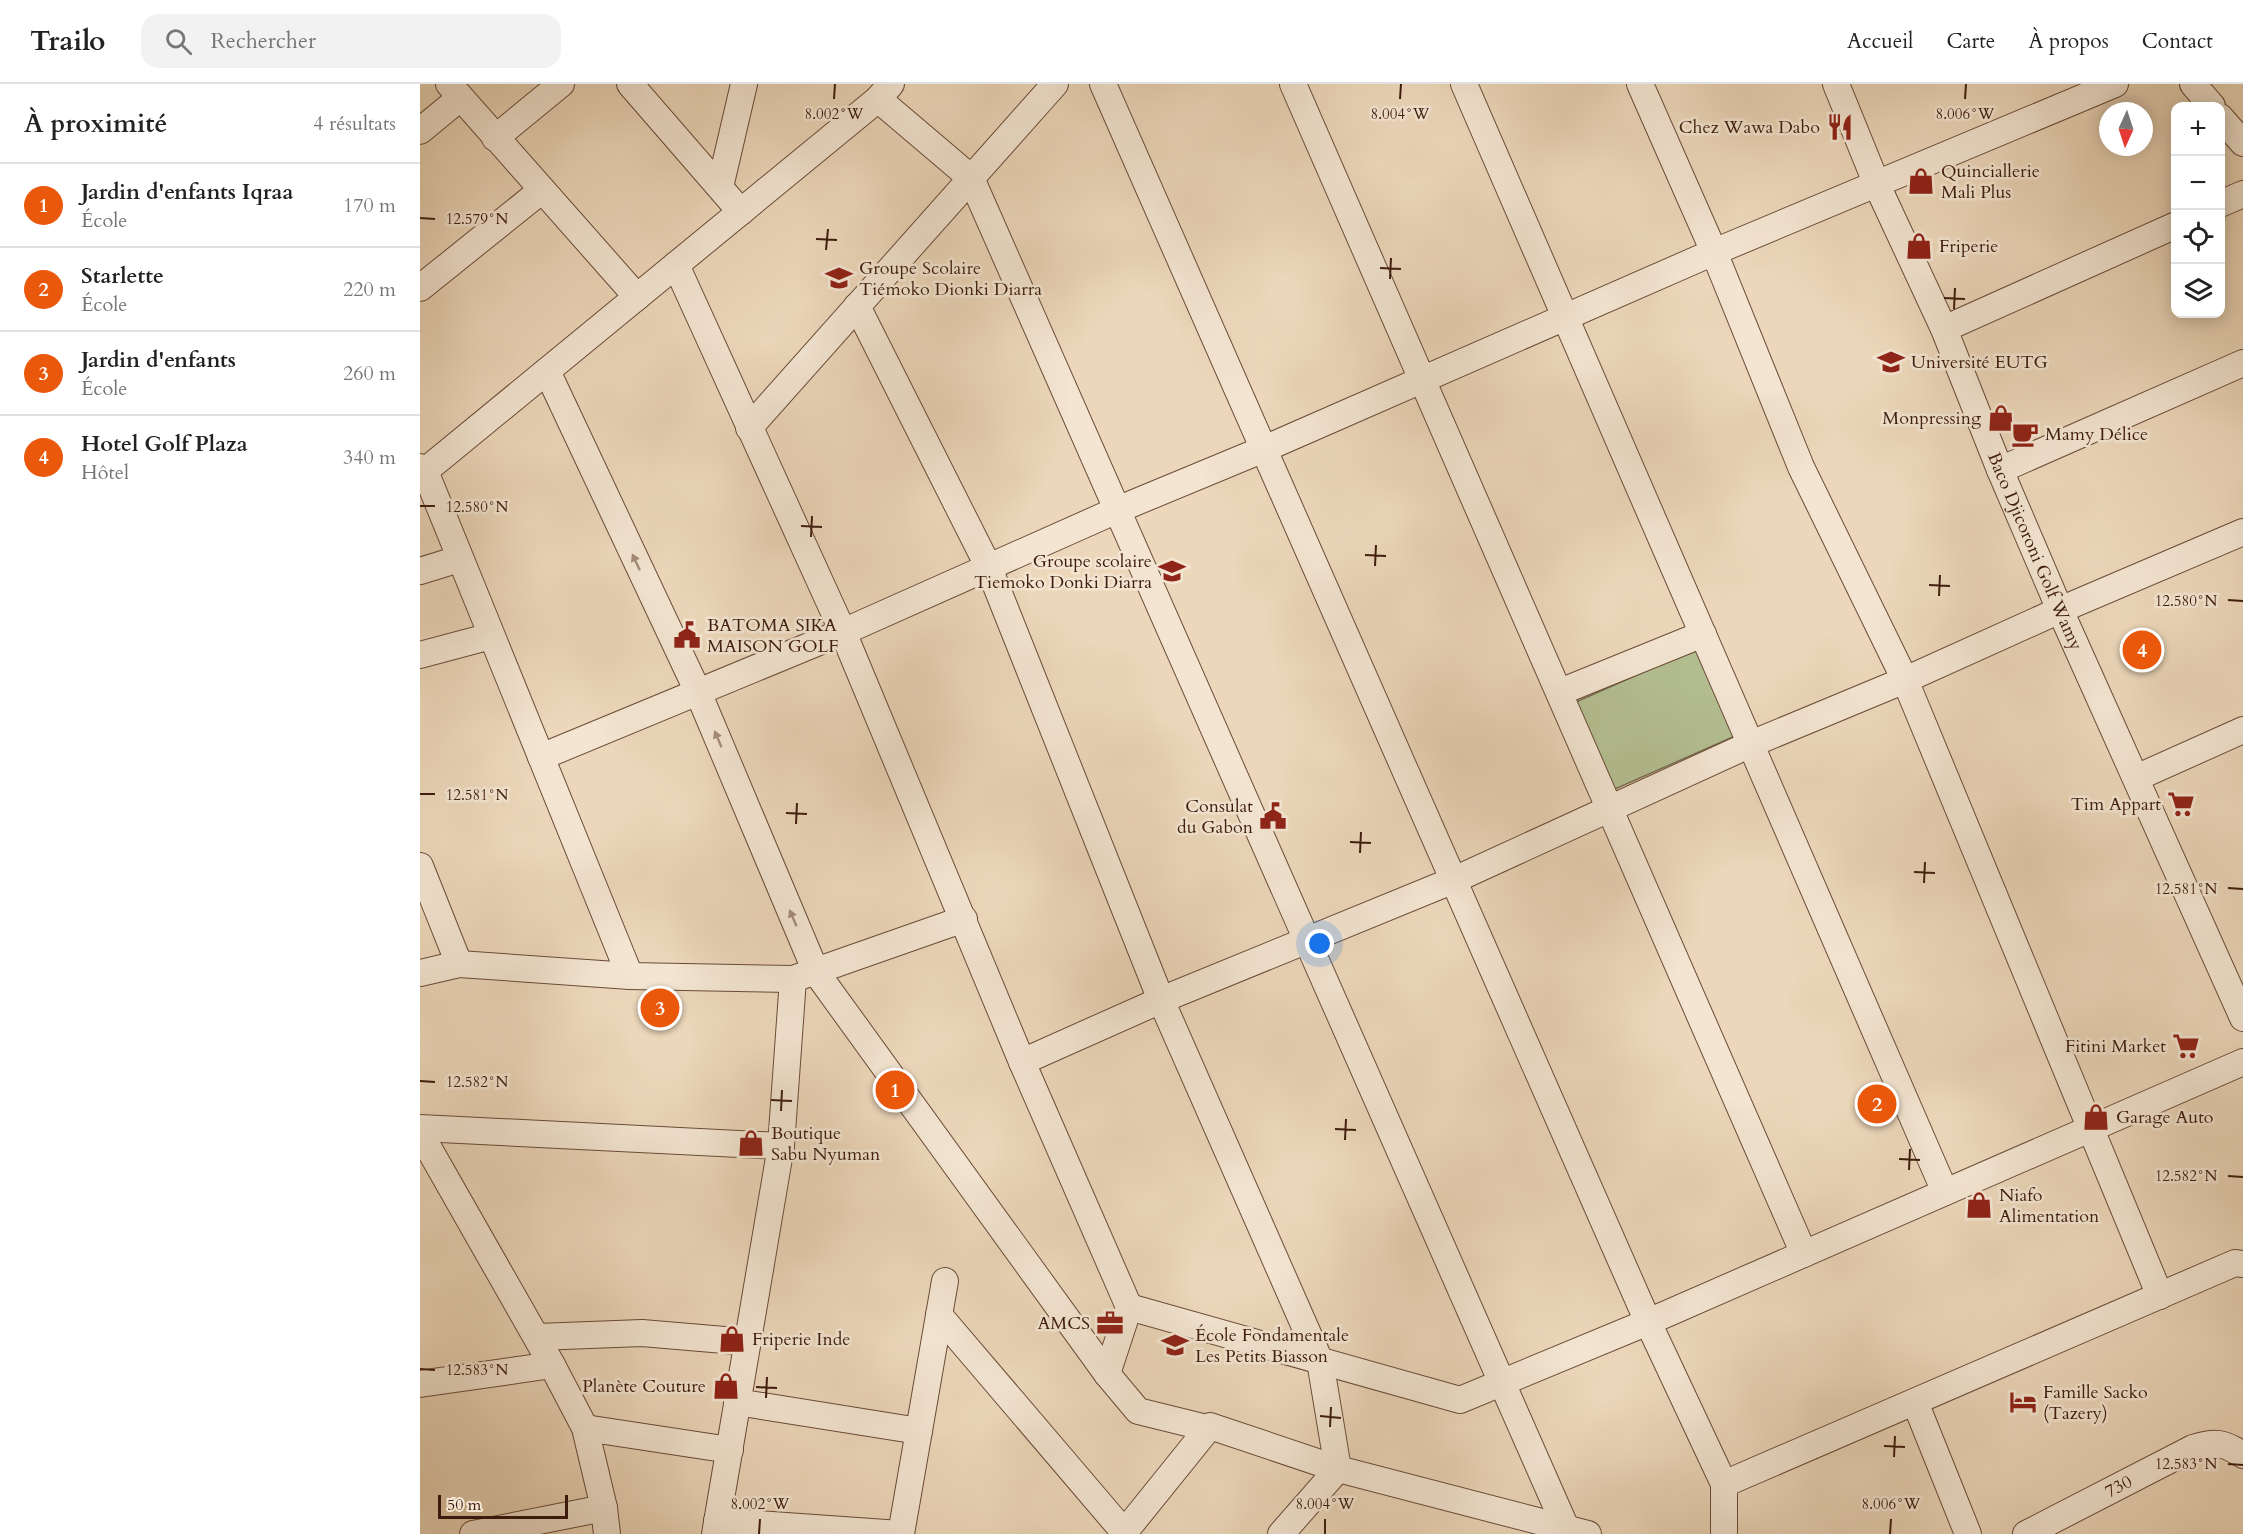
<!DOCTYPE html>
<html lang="fr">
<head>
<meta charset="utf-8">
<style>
  :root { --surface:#fff; --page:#f2f2f2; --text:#222; --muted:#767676; --line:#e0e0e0; --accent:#ea580c }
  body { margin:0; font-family:Cardo,serif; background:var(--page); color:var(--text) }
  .controls { position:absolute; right:18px; top:18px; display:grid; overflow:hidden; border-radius:12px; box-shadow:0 3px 15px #0003 }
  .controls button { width:54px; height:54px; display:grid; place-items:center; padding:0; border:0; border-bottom:2px solid var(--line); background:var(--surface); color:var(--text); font:30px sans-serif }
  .compass { position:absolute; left:1679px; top:18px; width:54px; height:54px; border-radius:50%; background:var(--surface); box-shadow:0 3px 15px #0003; rotate:183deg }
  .scale { position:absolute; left:18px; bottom:15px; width:130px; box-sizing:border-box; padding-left:6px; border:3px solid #3e1c0d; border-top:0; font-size:16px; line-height:21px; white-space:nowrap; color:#3e1c0d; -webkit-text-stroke:4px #f3e5d2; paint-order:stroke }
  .you { position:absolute; left:900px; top:860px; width:21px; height:21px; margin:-15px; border:4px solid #fff; border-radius:50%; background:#1a73e8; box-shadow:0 0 0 9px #1a73e833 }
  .badge { display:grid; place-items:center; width:39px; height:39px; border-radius:50%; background:var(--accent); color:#fff; font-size:20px; font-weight:700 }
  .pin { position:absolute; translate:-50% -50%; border:3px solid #fff; box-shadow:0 2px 6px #0006 }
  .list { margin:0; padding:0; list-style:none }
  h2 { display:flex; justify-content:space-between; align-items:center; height:78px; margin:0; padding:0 24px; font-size:26px }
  h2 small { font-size:20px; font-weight:400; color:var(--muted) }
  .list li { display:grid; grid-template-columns:39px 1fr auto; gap:18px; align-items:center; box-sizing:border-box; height:84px; padding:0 24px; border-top:2px solid var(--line) }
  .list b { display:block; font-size:22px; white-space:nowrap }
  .list p { margin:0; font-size:20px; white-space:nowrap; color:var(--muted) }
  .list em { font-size:20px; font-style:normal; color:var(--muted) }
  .icon { flex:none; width:33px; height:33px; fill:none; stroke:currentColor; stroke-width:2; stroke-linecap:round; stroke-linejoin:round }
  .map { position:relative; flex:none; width:1823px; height:1450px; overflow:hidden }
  header { display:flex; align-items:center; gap:36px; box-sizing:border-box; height:84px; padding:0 30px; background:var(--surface); border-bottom:2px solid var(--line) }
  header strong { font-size:28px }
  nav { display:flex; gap:33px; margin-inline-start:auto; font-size:21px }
  .search { width:420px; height:54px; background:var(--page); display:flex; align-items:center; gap:15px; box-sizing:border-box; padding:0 21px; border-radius:18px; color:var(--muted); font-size:22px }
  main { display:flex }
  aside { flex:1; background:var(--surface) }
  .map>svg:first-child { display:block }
</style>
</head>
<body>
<header>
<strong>Trailo</strong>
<div class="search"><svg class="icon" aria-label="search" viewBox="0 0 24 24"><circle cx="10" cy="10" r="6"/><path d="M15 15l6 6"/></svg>Rechercher</div>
<nav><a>Accueil</a><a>Carte</a><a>À propos</a><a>Contact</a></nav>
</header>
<main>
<aside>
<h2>À proximité<small>4 résultats</small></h2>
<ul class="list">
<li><span class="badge">1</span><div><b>Jardin d'enfants Iqraa</b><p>École</p></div><em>170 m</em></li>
<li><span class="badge">2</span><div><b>Starlette</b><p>École</p></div><em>220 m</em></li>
<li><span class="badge">3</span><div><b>Jardin d'enfants</b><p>École</p></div><em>260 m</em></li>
<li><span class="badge">4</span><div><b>Hotel Golf Plaza</b><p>Hôtel</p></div><em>340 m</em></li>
</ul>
</aside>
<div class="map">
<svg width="1823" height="1450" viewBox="0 0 1823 1450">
  <rect width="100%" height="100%" fill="#ecd7ba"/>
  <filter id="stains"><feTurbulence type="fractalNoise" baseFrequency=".00333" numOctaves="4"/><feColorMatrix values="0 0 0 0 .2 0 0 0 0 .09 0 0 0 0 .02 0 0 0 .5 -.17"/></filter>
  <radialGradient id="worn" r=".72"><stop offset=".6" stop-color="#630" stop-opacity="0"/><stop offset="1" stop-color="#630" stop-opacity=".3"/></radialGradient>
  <path fill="#b4bf92" stroke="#796e50" stroke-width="1.5" d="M1275 565 1315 652 1195 705 1156 618Z"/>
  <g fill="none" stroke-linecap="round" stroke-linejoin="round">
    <defs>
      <g id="minor">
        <path d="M29 0 217 213"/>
        <path d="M210 0 321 128"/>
        <path d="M683 0 1228 1238 1304 1400V1450"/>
        <path d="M873 0 1384 1170"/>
        <path d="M1044 0 1525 1108"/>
        <path d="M1220 0 1294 168 1381 383 1485 596 1740 1212"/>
        <path id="s1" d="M1416 0 1457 101 1524 245 1580 386 1640 526 1823 934"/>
        <path d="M1773 0 1792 22"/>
        <path d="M458 15 551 94 1146 1444"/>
        <path d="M1800 33 1823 59"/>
        <path d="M0 47 40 14"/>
        <path d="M75 54 141 0"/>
        <path d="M300 103 324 0"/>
        <path d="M1800 120 1823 110"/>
        <path d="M256 181 423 548 602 978 709 1223 687 1290"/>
        <path d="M0 204 122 106"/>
        <path d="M437 222 569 484 741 916 900 1277 918 1385"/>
        <path d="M1524 245 1756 141"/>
        <path d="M127 287 278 608 396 888 687 1290 718 1327 787 1344"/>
        <path d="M329 344 635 0"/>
        <path d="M0 383 5 387 210 892"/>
        <path d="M1580 386 1823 279"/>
        <path d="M5 387 458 15 471 0"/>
        <path d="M0 487 39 475"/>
        <path d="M0 571 71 552"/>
        <path d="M1140 608 1283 550"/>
        <path d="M121 673 423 548 697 426 844 365 1294 168 1695 0"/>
        <path d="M1716 694 1823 646"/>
        <path d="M0 782 39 880"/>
        <path d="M0 889 39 880 210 892 373 895 544 835"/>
        <path d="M602 978 741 916 1034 796 1331 660 1485 596 1640 526 1823 448"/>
        <path d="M0 1044 361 1062"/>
        <path d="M0 1049 132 1281 165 1344 184 1424 187 1450"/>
        <path d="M709 1223 1040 1316 1228 1238 1823 978"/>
        <path d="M519 1231 704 1448"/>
        <path d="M117 1253 222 1249 328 1258"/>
        <path d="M0 1300 132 1281"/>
        <path d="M317 1318 499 1347"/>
        <path d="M1495 1318 1548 1450"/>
        <path d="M165 1344 310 1366"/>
        <path d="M1304 1400 1815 1179 1823 1180"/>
        <path d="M297 1437 480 1450"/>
        <path d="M53 1450 184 1424"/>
        <path d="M295 1450 361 1062 373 895"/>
        <path d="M481 1450 525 1197"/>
        <path d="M703 1450 790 1342 918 1385 1168 1450"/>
        <path d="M861 1450 918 1385"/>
        <path id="s2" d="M1606 1450 1773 1364C1795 1357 1803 1358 1823 1371"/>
      </g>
    </defs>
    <use href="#minor" stroke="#6a4b38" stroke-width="28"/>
    <use href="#minor" stroke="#f3e5d2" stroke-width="26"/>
  </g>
  <defs><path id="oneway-solid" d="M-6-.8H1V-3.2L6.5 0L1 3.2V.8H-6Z" transform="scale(1.5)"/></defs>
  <g fill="#a28b79">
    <use href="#oneway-solid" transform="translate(216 478) rotate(-115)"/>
    <use href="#oneway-solid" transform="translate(298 655) rotate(-113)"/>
    <use href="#oneway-solid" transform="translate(373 834) rotate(-113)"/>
  </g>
  <path fill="none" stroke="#3e1c0d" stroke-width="2" d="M414 15 415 0M980 15 981 0M1545 15 1546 0M0 134 15 135M396 155 417 156M406 166 408 145M960 184 981 185M970 195 971 174M1524 214 1545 215M1534 225 1535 204M0 422H15M381 442 402 443M391 453 392 432M945 471 966 472M955 482 956 461M1509 501 1530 502M1519 512 1520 491M1808 516 1823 517M0 710H15M366 729 387 730M376 740 377 719M930 758 951 759M940 769 941 748M1494 788 1515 789M1504 799 1505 778M1808 804 1823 805M0 997 15 998M351 1016 372 1017M361 1027 362 1006M915 1045 936 1046M925 1056 926 1035M1479 1075 1500 1076M1489 1086 1490 1065M1808 1092 1823 1093M0 1285 15 1286M336 1303 357 1304M346 1314 347 1293M900 1332 921 1334M910 1343 911 1323M1464 1362 1485 1363M1474 1373 1475 1352M1808 1380 1823 1381M339 1450 340 1435M905 1450V1435M1470 1450 1471 1435"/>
  <defs>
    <symbol id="restaurant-bare" viewBox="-9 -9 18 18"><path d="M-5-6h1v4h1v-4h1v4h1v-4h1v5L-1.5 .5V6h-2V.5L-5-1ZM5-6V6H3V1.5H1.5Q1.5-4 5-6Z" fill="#8f2418" stroke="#f3e5d2" stroke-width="2.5" paint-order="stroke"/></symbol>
    <symbol id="shop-bare" viewBox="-9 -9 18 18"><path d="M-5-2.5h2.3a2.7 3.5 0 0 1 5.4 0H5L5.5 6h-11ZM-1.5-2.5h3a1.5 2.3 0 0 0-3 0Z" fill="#8f2418" stroke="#f3e5d2" stroke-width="2.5" paint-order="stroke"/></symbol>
    <symbol id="school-bare" viewBox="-9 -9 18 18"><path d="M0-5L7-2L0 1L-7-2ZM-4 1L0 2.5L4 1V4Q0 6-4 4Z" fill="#8f2418" stroke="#f3e5d2" stroke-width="2.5" paint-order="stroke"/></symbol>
    <symbol id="university-bare" viewBox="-9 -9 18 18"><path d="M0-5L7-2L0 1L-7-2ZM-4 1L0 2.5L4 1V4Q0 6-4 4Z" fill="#8f2418" stroke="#f3e5d2" stroke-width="2.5" paint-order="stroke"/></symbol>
    <symbol id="cafe-bare" viewBox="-9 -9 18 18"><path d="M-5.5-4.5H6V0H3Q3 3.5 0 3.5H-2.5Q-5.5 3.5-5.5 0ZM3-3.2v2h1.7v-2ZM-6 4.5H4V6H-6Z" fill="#8f2418" stroke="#f3e5d2" stroke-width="2.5" paint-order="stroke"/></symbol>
    <symbol id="civic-bare" viewBox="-9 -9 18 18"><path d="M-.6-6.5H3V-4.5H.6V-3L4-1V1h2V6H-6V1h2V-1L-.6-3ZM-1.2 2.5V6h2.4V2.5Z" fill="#8f2418" stroke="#f3e5d2" stroke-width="2.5" paint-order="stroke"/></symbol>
    <symbol id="supermarket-bare" viewBox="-9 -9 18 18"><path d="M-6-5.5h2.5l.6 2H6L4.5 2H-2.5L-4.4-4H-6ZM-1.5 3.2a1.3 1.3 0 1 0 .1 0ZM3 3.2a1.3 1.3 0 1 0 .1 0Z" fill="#8f2418" stroke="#f3e5d2" stroke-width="2.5" paint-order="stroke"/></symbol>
    <symbol id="office-bare" viewBox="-9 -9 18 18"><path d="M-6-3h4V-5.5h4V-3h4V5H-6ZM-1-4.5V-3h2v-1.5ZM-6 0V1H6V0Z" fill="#8f2418" stroke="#f3e5d2" stroke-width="2.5" paint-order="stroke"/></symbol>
    <symbol id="hotel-bare" viewBox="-9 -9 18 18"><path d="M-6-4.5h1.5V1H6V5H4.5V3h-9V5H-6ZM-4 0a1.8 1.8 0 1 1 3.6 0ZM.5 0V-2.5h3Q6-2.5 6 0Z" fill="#8f2418" stroke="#f3e5d2" stroke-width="2.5" paint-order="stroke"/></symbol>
  </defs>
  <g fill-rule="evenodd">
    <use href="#restaurant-bare" x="1401" y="24" width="38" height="38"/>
    <use href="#shop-bare" x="1482" y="78" width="38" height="38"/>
    <use href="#shop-bare" x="1480" y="143" width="38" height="38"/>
    <use href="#school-bare" x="400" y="175" width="38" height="38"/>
    <use href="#university-bare" x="1452" y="259" width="38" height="38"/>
    <use href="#shop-bare" x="1562" y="315" width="38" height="38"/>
    <use href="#cafe-bare" x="1586" y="331" width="38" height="38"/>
    <use href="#school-bare" x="733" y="468" width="38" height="38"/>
    <use href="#civic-bare" x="248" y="532" width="38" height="38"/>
    <use href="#supermarket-bare" x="1742" y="701" width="38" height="38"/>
    <use href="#civic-bare" x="834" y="713" width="38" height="38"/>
    <use href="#supermarket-bare" x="1747" y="943" width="38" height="38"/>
    <use href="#shop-bare" x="1657" y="1014" width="38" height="38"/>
    <use href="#shop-bare" x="312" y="1040" width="38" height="38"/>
    <use href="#shop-bare" x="1540" y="1102" width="38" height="38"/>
    <use href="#office-bare" x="671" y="1220" width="38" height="38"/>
    <use href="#shop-bare" x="293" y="1236" width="38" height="38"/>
    <use href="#school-bare" x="736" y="1242" width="38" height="38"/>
    <use href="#shop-bare" x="287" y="1283" width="38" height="38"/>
    <use href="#hotel-bare" x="1584" y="1299" width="38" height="38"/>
  </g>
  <g text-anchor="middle" stroke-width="5" stroke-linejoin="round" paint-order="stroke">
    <g font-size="18" fill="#3e1c0d" stroke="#f3e5d2" text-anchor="start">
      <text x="1400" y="49" text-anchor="end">Chez Wawa Dabo</text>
      <text x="1521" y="93">Quinciallerie<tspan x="1521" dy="21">Mali Plus</tspan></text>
      <text x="1519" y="168">Friperie</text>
      <text x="439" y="190">Groupe Scolaire<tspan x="439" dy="21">Tiémoko Dionki Diarra</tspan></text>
      <text x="1491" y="284">Université EUTG</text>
      <text x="1561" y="340" text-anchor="end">Monpressing</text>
      <text x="1625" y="356">Mamy Délice</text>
      <text x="732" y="483" text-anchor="end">Groupe scolaire<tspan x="732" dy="21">Tiemoko Donki Diarra</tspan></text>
      <text x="287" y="547">BATOMA SIKA<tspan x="287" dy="21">MAISON GOLF</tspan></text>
      <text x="1741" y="726" text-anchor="end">Tim Appart</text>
      <text x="833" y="728" text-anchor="end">Consulat<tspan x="833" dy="21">du Gabon</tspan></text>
      <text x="1746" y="968" text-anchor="end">Fitini Market</text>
      <text x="1696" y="1039">Garage Auto</text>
      <text x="351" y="1055">Boutique<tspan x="351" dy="21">Sabu Nyuman</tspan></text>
      <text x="1579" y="1117">Niafo<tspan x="1579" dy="21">Alimentation</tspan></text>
      <text x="670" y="1245" text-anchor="end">AMCS</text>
      <text x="775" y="1257">École Fondamentale<tspan x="775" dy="21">Les Petits Biasson</tspan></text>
      <text x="332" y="1261">Friperie Inde</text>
      <text x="286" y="1308" text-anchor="end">Planète Couture</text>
      <text x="1623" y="1314">Famille Sacko<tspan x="1623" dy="21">(Tazery)</tspan></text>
    </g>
    <g font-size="18" fill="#3e1c0d" stroke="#f3e5d2">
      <text dy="6" stroke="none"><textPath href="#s1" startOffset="508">Baco Djicoroni Golf Wamy</textPath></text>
      <text dy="6" stroke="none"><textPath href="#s2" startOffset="104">730</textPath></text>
    </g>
  </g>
  <g font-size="15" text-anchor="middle" fill="#3e1c0d" stroke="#f3e5d2" stroke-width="5" stroke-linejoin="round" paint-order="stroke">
    <text x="414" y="35">8.002°W</text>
    <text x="980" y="35">8.004°W</text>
    <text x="1545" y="35">8.006°W</text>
    <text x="57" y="140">12.579°N</text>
    <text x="57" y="428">12.580°N</text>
    <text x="1766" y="522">12.580°N</text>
    <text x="57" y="716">12.581°N</text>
    <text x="1766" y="810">12.581°N</text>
    <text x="57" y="1003">12.582°N</text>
    <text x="1766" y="1097">12.582°N</text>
    <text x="57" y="1291">12.583°N</text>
    <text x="1766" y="1385">12.583°N</text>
    <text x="340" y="1425">8.002°W</text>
    <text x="905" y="1425">8.004°W</text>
    <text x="1471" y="1425">8.006°W</text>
  </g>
  <rect width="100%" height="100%" filter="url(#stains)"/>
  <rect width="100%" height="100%" fill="url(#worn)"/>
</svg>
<div class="controls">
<button>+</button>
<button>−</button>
<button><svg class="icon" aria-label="locate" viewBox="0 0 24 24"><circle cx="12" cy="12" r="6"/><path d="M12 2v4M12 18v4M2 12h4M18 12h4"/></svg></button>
<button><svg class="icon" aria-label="layers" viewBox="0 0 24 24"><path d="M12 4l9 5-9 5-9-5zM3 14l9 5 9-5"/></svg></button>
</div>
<svg class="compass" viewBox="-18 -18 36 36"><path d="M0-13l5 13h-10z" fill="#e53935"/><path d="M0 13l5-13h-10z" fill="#767676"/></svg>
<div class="scale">50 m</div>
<div class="you"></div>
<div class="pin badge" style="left:475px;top:1006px">1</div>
<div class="pin badge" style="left:1457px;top:1020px">2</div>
<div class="pin badge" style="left:240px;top:924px">3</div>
<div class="pin badge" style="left:1722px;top:566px">4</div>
</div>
</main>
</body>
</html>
